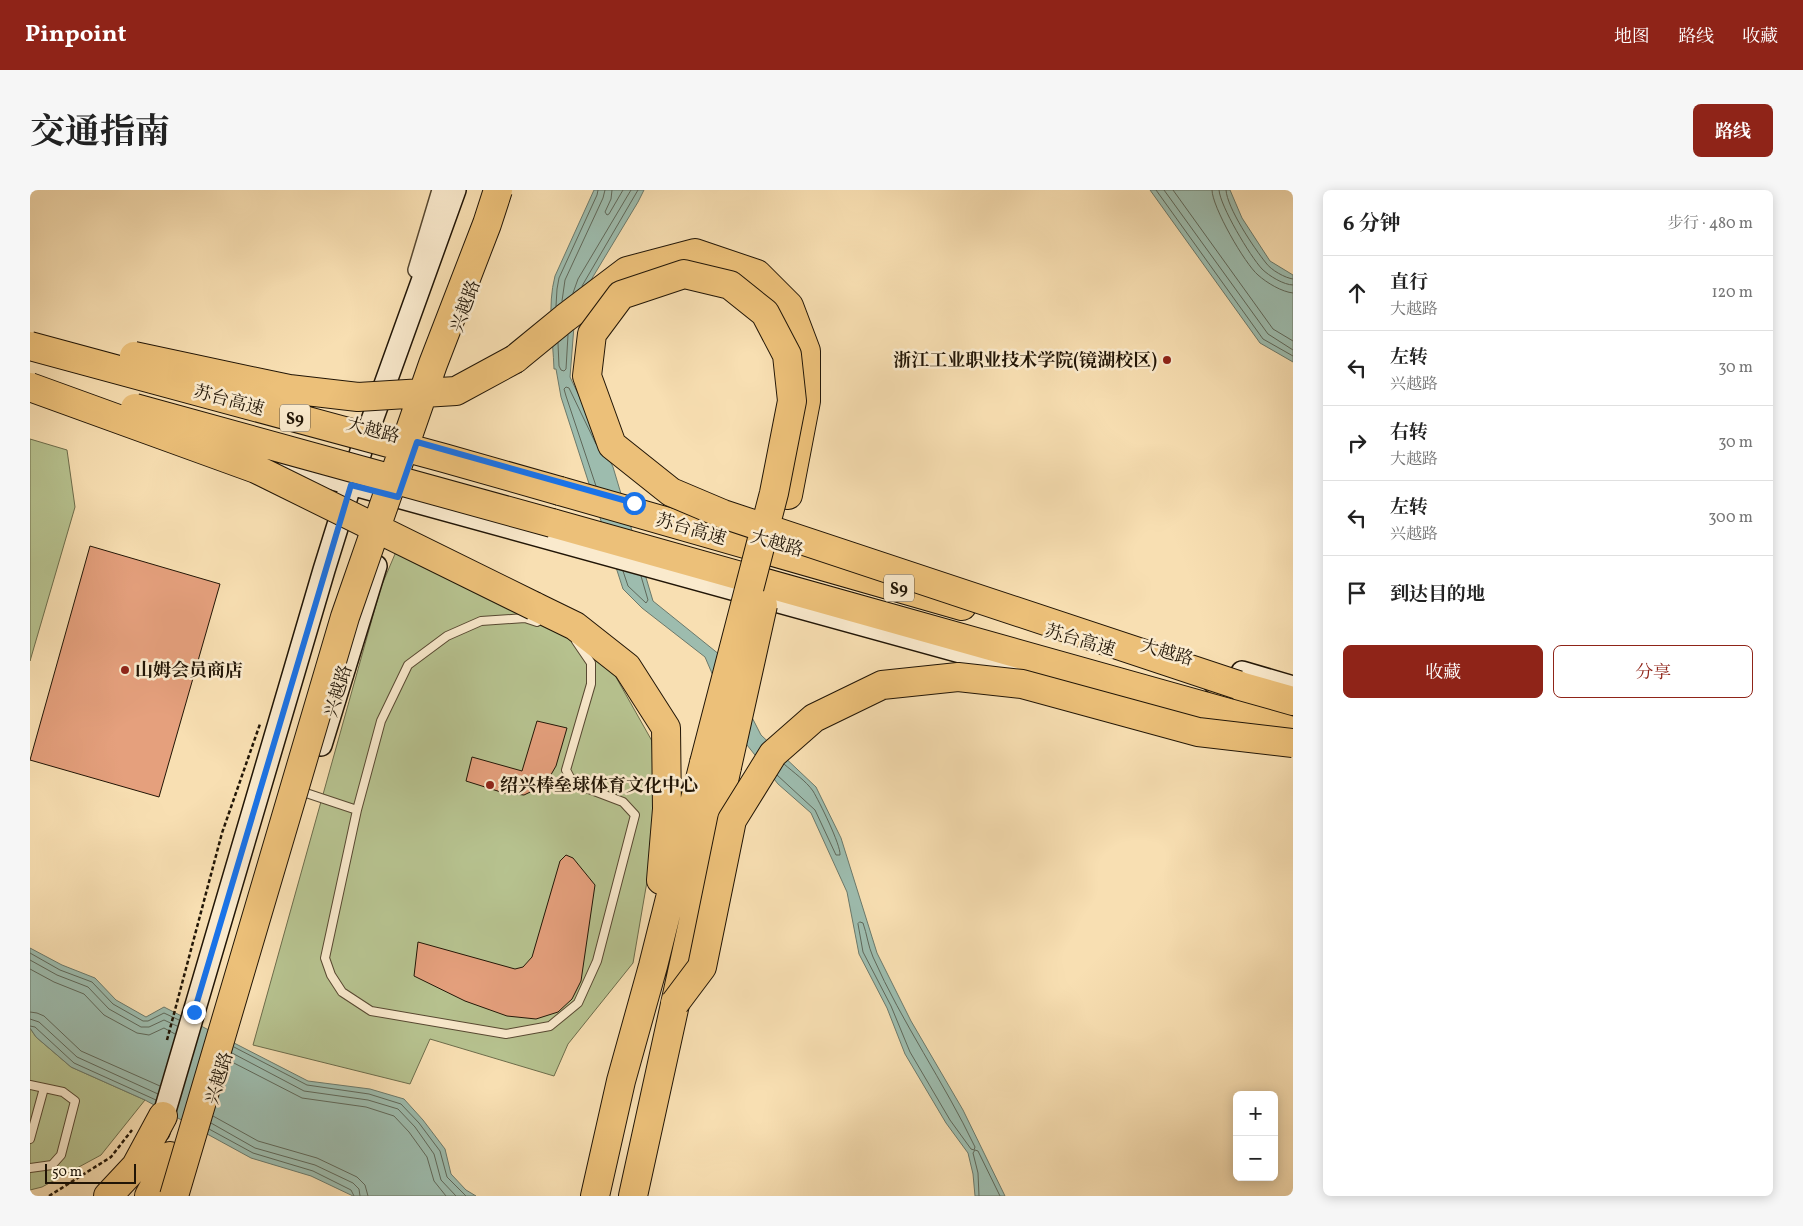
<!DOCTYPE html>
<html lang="zh">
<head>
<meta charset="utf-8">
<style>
  :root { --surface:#fff; --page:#f6f6f6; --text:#222; --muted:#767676; --line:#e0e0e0; --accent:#8f2418 }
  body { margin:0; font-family:Vollkorn,"Noto Serif SC",serif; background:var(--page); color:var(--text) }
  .controls { position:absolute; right:15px; bottom:15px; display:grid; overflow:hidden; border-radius:8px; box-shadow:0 2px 12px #0003 }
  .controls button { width:45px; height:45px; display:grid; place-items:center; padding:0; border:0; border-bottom:1px solid var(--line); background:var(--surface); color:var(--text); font:25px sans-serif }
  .scale { position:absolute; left:15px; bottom:12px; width:91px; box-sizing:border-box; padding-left:5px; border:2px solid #211506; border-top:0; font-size:14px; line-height:18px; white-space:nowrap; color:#211506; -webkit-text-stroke:4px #faeacd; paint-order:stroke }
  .stop { position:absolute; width:15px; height:15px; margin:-11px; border:4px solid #1a73e8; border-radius:50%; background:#fff }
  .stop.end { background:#1a73e8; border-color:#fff; box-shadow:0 1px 5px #0008 }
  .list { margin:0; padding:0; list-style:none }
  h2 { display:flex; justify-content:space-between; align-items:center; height:65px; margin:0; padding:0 20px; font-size:21px }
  h2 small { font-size:16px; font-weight:400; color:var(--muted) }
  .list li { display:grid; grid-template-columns:32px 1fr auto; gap:15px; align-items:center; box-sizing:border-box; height:75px; padding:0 20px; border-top:1px solid var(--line) }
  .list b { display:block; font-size:19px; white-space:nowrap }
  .list p { margin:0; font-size:16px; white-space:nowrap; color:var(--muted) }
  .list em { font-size:16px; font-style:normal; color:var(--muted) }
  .actions { display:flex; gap:10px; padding:15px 20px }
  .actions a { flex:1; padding:11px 0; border:1px solid var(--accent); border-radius:8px; text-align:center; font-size:18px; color:var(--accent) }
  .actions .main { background:var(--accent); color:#fff }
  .icon { flex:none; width:28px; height:28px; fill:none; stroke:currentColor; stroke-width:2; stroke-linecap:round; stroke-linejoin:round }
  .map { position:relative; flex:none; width:1263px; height:1006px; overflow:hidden; border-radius:8px }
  header { display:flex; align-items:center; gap:30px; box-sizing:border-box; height:70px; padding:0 25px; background:var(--accent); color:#fff }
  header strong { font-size:24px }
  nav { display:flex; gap:28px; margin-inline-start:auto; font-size:18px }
  .intro { display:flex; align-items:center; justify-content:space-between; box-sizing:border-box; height:120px; padding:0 30px }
  h1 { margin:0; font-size:35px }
  .button { padding:12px 22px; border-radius:8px; background:var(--accent); color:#fff; font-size:18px; font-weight:700 }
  main { display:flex; gap:30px; padding:0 30px }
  aside { flex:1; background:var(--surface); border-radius:8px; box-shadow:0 2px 12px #0003 }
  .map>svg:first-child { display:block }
</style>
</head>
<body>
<header>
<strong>Pinpoint</strong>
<nav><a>地图</a><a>路线</a><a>收藏</a></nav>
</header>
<div class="intro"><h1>交通指南</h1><a class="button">路线</a></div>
<main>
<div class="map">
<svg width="1263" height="1006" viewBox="0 0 1263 1006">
  <rect width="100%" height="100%" fill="#f8dfb2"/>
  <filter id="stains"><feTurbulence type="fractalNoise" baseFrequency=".004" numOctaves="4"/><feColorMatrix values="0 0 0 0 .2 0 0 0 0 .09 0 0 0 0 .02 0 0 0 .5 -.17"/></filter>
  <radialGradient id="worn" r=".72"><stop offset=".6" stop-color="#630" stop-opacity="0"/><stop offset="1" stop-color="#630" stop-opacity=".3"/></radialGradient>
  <path fill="#b7c390" stroke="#6c6c4b" d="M0 249 37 260 45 317 0 471Z
    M377 362 546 445 578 473 622 551 626 639 603 773 538 854 524 886 400 849 380 894 223 855 351 397 365 364Z
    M0 838 6 847 41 877 115 910 71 965 12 997 0 1000Z"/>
  <path fill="#9dbcae" stroke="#6b796b" d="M564 0H614L608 12 558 95 544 136 540 187 583 277 623 411 690 465 731 545 786 597 811 648 847 763 881 831 933 920 975 1006H945L943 984 938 963 916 933 875 864 857 818 829 764 817 702 781 623 748 594 717 555 687 495 675 467 612 418 593 399 531 207 526 179H524C523 149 517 116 525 86Z
    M1120 0H1200L1212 28 1240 71 1263 85V172L1230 153Z
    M0 758 32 775 65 788 86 810 116 827 134 817 278 891 340 899 374 909 393 930 415 959 421 984 436 1000 446 1006H323L281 986 221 968 115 910 41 877 6 847 0 838Z"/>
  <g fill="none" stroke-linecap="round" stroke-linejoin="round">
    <path stroke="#5f685a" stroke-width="1" d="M582 0 581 9 575 22 577 25 579 24 593 0
      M1126 0 1233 149 1263 166
      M1134 0 1238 144 1263 160
      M1143 0 1243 139 1263 151
      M1182 0C1182 17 1215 74 1228 85 1237 93 1252 102 1263 103
      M1189 0C1190 16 1220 66 1232 79 1239 86 1254 95 1263 95
      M1196 0C1197 18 1224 58 1236 73 1241 80 1255 88 1263 89
      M552 96 608 0
      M543 103 548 89 601 0
      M532 111 535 90 573 8 575 0
      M526 116 527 99 529 88 567 5 568 0
      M528 153 529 176 531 180 534 181 536 179 538 145
      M566 254 539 198 536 197 534 199 536 206 566 296
      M593 381 598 396 616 413 618 410 611 386
      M747 585 785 620 806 665H810C811 655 789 611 783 601 776 591 763 582 754 574
      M830 732 833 733C837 744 838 756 843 767 872 833 914 892 945 957L944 960 941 959 920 930 880 862 861 816 833 762 828 734Z
      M0 763 30 780 62 792 83 814 113 831H118L134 823 149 830
      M0 770 27 785 58 797 79 819 111 837H119L134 830 147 836
      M0 779 24 792 54 804 74 825 107 843 119 845 134 838 145 844
      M0 822 7 823 14 826 51 861 130 896
      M0 829 9 832 47 867 128 904
      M0 836 5 837 44 873 126 910
      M204 857 277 895 339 904 371 914 389 933 410 961 417 987 436 1006
      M202 863 274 901 338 910 368 919 385 937 404 964 411 990 426 1006
      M200 871 272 908 336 917 364 926 379 942 397 967 404 991 416 1006
      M183 926 228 951 287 968 327 987 335 995 338 1006
      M181 933 225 958 285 975 323 993 329 999 330 1006
      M179 939 223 963 283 981 321 1000 324 1006
      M949 1006 948 983 943 963 945 960 948 961 970 1006"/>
  </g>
  <path fill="#e5a07d" stroke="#211506" d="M60 356 190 394 129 607 0 570Z
    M507 531 537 538 526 576 515 595 494 605 474 603 436 591 442 567 492 581Z
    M536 665 543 668 565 695 551 791 542 809 528 822 506 829 477 826 435 811 384 786 388 752 485 779 493 777 502 767 530 671Z"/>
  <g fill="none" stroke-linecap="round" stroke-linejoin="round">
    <defs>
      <path id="lane" d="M276 603 327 620 295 768 301 785 312 802 341 821 476 844 520 836 548 813 567 771 605 625 593 612 543 593 536 580 561 494V473L546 451
        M327 620 351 531 378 475 417 446 451 431 495 428 507 432
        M0 895 33 902 45 911 31 965 22 975 0 978
        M0 949 14 898"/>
      <path id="street" d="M386 80 410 0"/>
      <path id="secondary" d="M219 266 1043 493
        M1212 482 1263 497
        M291 555 346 376
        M129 941 294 380 332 258 425 0"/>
      <path id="highway" d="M485 169 535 128 597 81 665 63 727 84 759 116 776 161V211L758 305
        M530 301 932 416
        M522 333 1263 541
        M504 416 545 436 597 477 636 538 637 619 631 690
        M1185 489 1263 511
        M78 1006 106 976 133 926
        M119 1006 140 966
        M565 1006 591 891 623 776 674 573
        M603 1006 697 577"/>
    </defs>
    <use href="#lane" stroke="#574831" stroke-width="10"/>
    <use href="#street" stroke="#574831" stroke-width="18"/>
    <use href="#secondary" stroke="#211506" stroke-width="24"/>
    <use href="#highway" stroke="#211506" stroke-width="30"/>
    <path stroke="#211506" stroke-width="2.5" stroke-dasharray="4 2.5" stroke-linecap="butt" d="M137 850 192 643 230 534
      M19 1006 81 967 102 940"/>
    <use href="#lane" stroke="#faeacd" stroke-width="8"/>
    <use href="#street" stroke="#faeacd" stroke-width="15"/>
    <use href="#secondary" stroke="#faeacd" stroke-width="21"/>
    <use href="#highway" stroke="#ecc079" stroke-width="28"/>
    <defs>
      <path id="highway-bridge" d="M0 156 414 268 530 301
        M104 166 259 199 328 207 426 201 485 169
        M0 197 226 279 504 416
        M105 218 522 333
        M674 573 744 303 762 211 757 165 735 123 700 95 654 84 591 105 562 144 557 186 582 255 641 302 693 324 1208 495
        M697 577 733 415
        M645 813 672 777 702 630 743 564 784 528 852 495 928 487 992 494 1168 542 1263 553
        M144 1006 315 427 403 174 457 34 468 0"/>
    </defs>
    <use href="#highway-bridge" stroke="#211506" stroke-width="30" stroke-linecap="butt"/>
    <use href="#highway-bridge" stroke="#ecc079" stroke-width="28"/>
  </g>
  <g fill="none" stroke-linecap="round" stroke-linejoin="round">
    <path stroke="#1a73e8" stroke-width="6" d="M164 822 321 295 368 307 387 252 604 313"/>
  </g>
  <g fill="#8f2418" stroke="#faeacd" stroke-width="2">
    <circle cx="1137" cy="170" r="5"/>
    <circle cx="95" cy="480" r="5"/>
    <circle cx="460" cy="595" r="5"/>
  </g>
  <g text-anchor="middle" stroke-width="5" stroke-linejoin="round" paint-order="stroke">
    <g fill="#faeacd" stroke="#625542" stroke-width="1">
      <rect x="250" y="214.5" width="30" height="27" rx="4"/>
      <rect x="854" y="384.5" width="30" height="27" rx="4"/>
    </g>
    <g font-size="16" font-weight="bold" fill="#211506">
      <text x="265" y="234">S9</text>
      <text x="869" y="404">S9</text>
    </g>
    <g font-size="18" fill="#211506" stroke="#faeacd">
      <text transform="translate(435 116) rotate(-70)" y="6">兴越路</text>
      <text transform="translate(199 210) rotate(15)" y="6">苏台高速</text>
      <text transform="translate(343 240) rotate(15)" y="6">大越路</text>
      <text transform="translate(661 339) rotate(16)" y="6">苏台高速</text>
      <text transform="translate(747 353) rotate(16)" y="6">大越路</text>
      <text transform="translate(1050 450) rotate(16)" y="6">苏台高速</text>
      <text transform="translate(1137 462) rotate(16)" y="6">大越路</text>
      <text transform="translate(308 501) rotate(-73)" y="6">兴越路</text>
      <text transform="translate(189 888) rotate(-73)" y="6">兴越路</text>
    </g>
    <g font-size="18" font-weight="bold" fill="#211506" stroke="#faeacd" text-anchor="start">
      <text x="1127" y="176" text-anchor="end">浙江工业职业技术学院(镜湖校区)</text>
      <text x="105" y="486">山姆会员商店</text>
      <text x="470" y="601">绍兴棒垒球体育文化中心</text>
    </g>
  </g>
  <rect width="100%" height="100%" filter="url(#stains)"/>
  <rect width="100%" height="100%" fill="url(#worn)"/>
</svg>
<div class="controls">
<button>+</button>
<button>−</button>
</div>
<div class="scale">50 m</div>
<div class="stop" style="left:604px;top:313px"></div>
<div class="stop end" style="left:164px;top:822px"></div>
</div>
<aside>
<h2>6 分钟<small>步行 · 480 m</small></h2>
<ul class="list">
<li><svg class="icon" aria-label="ahead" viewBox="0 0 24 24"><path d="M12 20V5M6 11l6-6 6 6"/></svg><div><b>直行</b><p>大越路</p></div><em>120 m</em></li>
<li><svg class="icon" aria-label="left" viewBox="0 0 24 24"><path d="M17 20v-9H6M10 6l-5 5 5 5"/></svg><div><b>左转</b><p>兴越路</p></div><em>30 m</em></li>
<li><svg class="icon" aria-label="right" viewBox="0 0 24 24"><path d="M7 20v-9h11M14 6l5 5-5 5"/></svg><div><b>右转</b><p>大越路</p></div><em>30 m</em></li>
<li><svg class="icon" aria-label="left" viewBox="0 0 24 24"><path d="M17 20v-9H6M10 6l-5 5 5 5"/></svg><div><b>左转</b><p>兴越路</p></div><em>300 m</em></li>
<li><svg class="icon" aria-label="arrive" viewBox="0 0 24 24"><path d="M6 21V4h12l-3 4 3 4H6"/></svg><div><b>到达目的地</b></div></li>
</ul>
<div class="actions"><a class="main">收藏</a><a>分享</a></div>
</aside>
</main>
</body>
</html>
